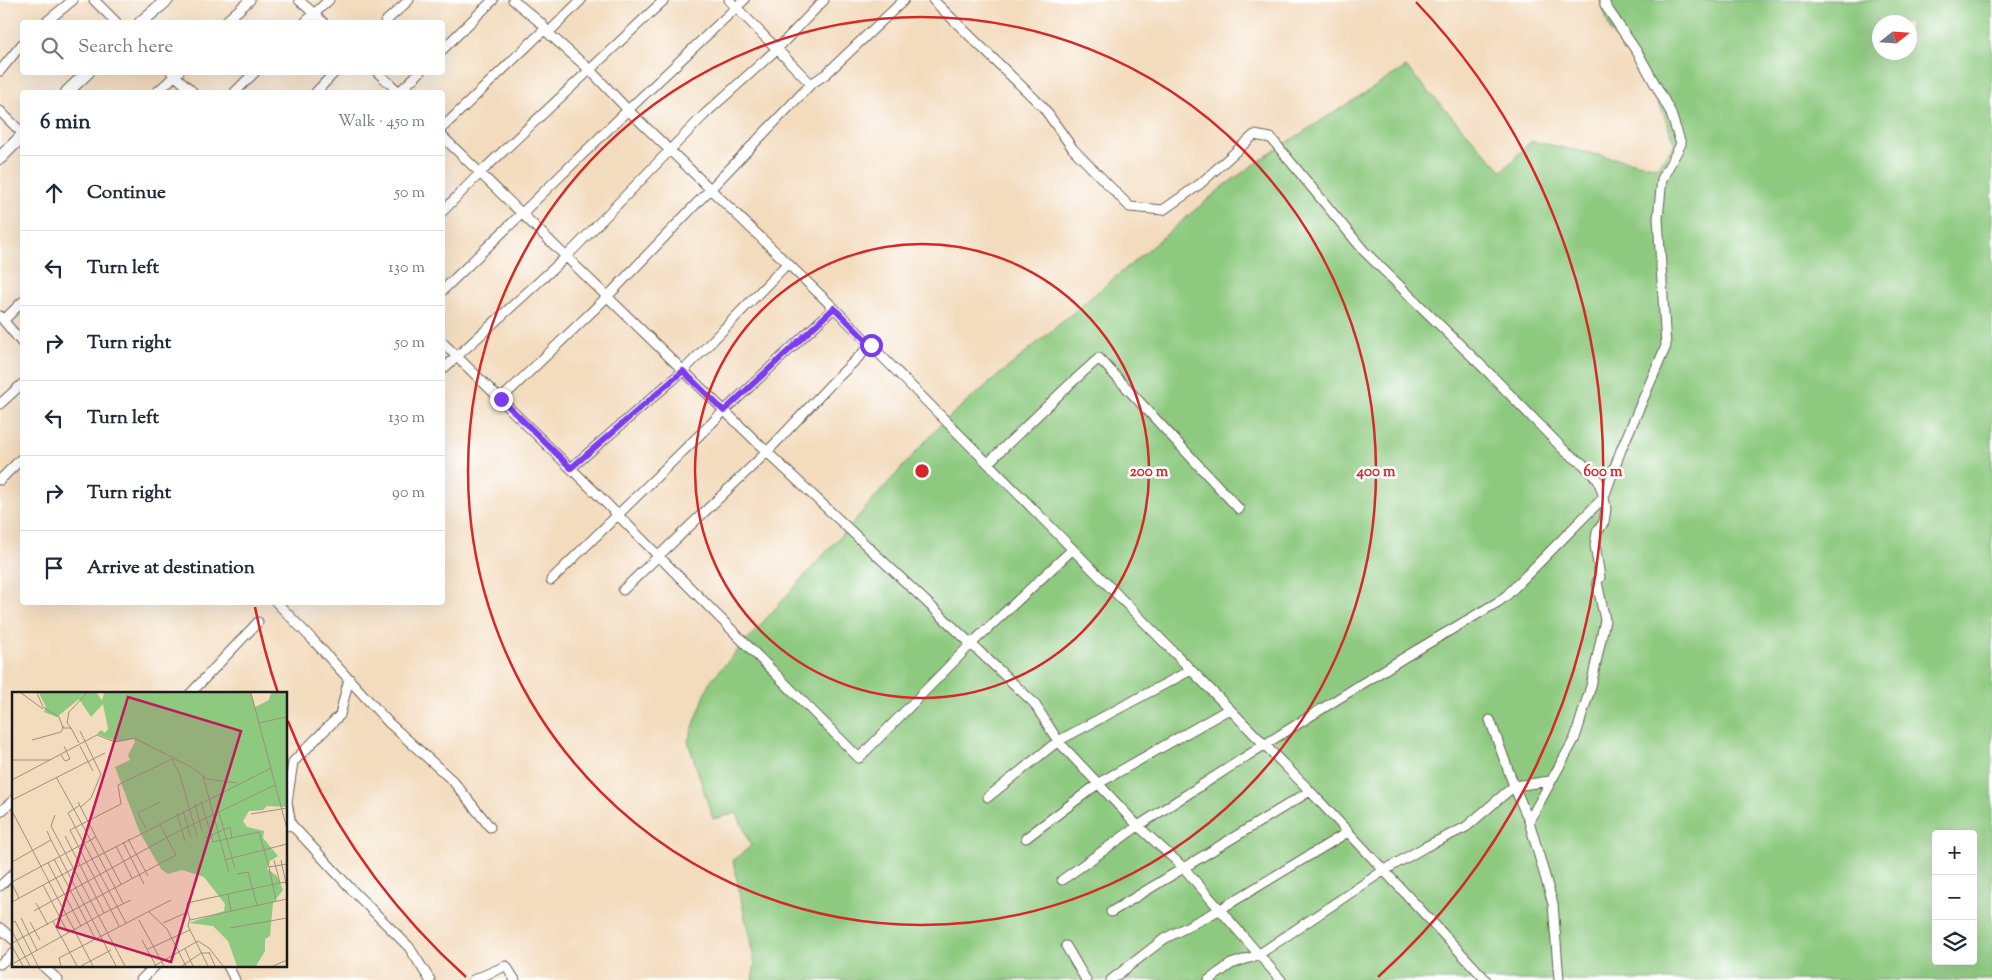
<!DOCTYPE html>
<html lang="en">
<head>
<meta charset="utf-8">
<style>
  :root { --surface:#fff; --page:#f6f6f7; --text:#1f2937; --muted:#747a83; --line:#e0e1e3 }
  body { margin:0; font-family:"Sorts Mill Goudy",serif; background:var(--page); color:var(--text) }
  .controls { position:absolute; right:15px; bottom:15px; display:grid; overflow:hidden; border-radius:5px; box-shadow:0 5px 20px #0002 }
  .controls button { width:45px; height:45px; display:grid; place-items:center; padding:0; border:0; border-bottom:1px solid var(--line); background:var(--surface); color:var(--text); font:25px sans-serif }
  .compass { position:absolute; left:1872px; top:15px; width:45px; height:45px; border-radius:50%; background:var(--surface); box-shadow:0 5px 20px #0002; rotate:73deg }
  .stop { position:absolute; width:15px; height:15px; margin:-11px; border:4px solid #7c3aed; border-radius:50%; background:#fff }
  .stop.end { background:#7c3aed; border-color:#fff; box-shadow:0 1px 5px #0008 }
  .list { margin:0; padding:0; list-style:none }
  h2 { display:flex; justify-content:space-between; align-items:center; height:65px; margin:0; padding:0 20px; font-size:21px }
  h2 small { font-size:16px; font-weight:400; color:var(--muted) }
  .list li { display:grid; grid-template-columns:32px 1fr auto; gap:15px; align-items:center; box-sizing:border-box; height:75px; padding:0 20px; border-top:1px solid var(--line) }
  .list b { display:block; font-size:19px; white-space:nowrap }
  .list em { font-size:16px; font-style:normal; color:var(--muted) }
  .icon { flex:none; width:28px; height:28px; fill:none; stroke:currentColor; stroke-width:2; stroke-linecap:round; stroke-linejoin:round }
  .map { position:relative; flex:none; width:1992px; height:980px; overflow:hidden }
  .search { position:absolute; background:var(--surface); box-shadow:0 5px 20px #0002; left:20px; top:20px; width:425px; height:55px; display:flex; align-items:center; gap:12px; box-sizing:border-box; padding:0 18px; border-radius:5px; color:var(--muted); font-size:19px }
  .panel { position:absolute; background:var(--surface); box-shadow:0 5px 20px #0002; left:20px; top:90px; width:425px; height:515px; border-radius:5px }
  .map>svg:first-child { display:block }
</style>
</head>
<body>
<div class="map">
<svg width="1992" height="980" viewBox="0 0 1992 980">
  <rect width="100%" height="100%" fill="#fff"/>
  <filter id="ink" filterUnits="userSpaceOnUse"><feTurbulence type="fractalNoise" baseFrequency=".02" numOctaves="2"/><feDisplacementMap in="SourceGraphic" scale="10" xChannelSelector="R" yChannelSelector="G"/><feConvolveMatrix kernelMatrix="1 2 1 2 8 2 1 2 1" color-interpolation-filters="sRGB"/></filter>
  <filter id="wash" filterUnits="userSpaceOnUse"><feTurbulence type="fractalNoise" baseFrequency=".0096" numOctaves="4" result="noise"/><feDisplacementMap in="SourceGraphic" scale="20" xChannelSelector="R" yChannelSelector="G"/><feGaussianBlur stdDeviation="1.12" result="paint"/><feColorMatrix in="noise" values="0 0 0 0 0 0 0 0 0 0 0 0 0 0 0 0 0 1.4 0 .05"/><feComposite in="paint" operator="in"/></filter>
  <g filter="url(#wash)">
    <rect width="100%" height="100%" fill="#f3dbbd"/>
    <path fill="#8dc97f" stroke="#54724e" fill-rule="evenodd" d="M1600 0H1992V980H752L755 964 733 861 751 846 737 813 713 819 688 741 710 681 943 422 1225 185 1275 150 1406 67 1502 171 1531 141 1657 167 1675 144 1662 110 1639 70 1611 32ZM1880 22H1910V52H1880ZM1936 834H1973V961H1936Z"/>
  </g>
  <g filter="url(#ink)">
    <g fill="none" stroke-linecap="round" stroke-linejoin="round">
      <defs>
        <path id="street" d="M94 0 116 22
          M299 0 323 22
          M729 0 811 84 826 74 904 0
          M933 0 1043 107 1073 149 1130 207 1163 210 1200 184 1254 135 1271 138 1364 251 1491 375 1565 451 1583 464 1598 480 1604 497 1507 595 1498 602 1405 657 1264 745 1138 826 1062 880
          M46 22 73 0
          M225 22 250 0
          M305 22 329 0
          M385 22 409 0
          M545 30 548 33 581 0
          M548 33 590 70 628 110 744 0
          M442 50 493 0
          M0 71 22 44
          M171 72 193 92
          M377 72 399 92 420 72
          M157 92 179 72
          M235 92 255 72
          M316 92 335 72
          M0 111 22 133
          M442 128 545 29 542 24 513 0
          M442 136 767 452 1034 703 1058 741 1138 826 1183 867 1281 980
          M442 212 480 173 664 0
          M442 291 628 110 834 308 1044 520 1310 791 1486 980
          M0 316 22 343
          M4 320 22 302
          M442 342 597 494 859 758 971 644 1073 549
          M442 370 566 257 705 114 777 49 824 0
          M501 399 607 297 811 84
          M0 404 22 384
          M988 463 1069 385 1099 358 1239 509
          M571 468 683 371 788 263
          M0 480 22 458
          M551 580 724 411 834 308
          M623 590 767 452 831 384 871 345
          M276 602 312 639 389 723 453 781 490 827
          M190 694 258 622
          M1490 720 1514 786 1529 821
          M988 797 1058 741 1191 670
          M0 812 14 800
          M291 824 353 891 409 947 430 980
          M286 826 291 824 287 802 293 762 340 715 349 678
          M1026 838 1099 783 1229 709
          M0 886 14 873
          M1111 912 1310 791
          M0 928 14 940
          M1066 946 1086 980
          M0 964 14 953
          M43 966 58 980
          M228 966 235 980
          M141 980 155 966
          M473 980 506 966 515 980
          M1111 980 1164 939 1219 910 1348 832
          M1209 980 1231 964 1258 955 1383 871 1425 847 1466 827 1514 786 1550 781
          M1559 980 1553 904 1529 821 1575 738 1591 686 1605 620 1597 582 1600 577 1595 545 1597 532 1604 522 1606 509 1604 497 1621 450 1666 346 1658 218 1662 179 1681 144 1670 111 1639 55 1605 5V0"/>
        <path id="secondary" d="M141 22 167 0
          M67 92 88 72
          M0 158 22 136"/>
      </defs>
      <use href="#street" stroke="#675f54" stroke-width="11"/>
      <use href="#secondary" stroke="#675f54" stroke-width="14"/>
      <use href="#street" stroke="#fff" stroke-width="9"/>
      <use href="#secondary" stroke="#fff" stroke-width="12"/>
    </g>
  </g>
  <g fill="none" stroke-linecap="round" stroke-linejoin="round" filter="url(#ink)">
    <path stroke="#7c3aed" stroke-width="6" d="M501 399 571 468 683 371 724 411 834 308 871 345"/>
  </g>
  <g fill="none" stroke="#d62828" stroke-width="2.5">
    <circle cx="922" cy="471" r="227"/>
    <circle cx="922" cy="471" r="454"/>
    <path d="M466 977A681 681 0 0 1 288 721M278 693A681 681 0 0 1 255 607M1416 2A681 681 0 0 1 1378 977"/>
  </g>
  <g transform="translate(12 692)">
    <rect width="275" height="275" fill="#f3dbbd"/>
    <path d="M27 1H85L90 9 92 1H239L243 15 257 8 259 1H275V115L255 114 251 118 237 119 231 129 235 135 252 139 251 146 266 164 258 169 255 177 265 184 271 198 261 211 258 244 253 247V259L244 274H225L216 249 201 234 177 231 212 219 213 212 192 185 170 178 156 182 149 177 128 141 103 75 118 68 116 63 123 50 122 47 106 50 85 42 89 38 93 41 96 37 91 12 79 25 67 7 45 25 32 20 34 15Z" fill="#8dc97f"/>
    <path fill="none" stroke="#9d8f7d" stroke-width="1" d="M9 1 31 17M25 1 31 15 47 25 51 36H59L67 51M239 1 275 137M246 31 275 25M59 36 55 31 57 20 75 1M68 39 89 82 79 106 69 115M20 48 49 40 52 34M68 54 81 79M49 63 53 69 58 67 52 54M0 68H38M191 84 217 181M44 85 70 132 109 112 106 93 160 67 168 83 185 144M0 88 85 43 103 50 122 46 181 76 195 87 225 91M0 108 93 61M189 109 201 150 247 140 257 175 275 172M183 112 190 139M68 113 56 121 80 167 69 173M171 118 179 146M0 119 81 274M165 121 173 149M207 121 223 176M239 122 275 116M43 123 39 134 113 274M134 137 126 121 148 110M53 144 68 173M84 145 109 192M193 146 218 135 220 146M116 147 136 184M39 148 104 274M111 150 132 192M104 154 120 186M42 167 83 246M212 168 275 152M262 168 268 191 275 190M269 168 275 196M0 170 39 148 35 139M36 171 69 234M257 175 264 209M225 182 236 180 245 213M0 190 84 145 66 110M0 192 7 206M31 193 56 241M216 202 268 191M0 210 68 173 92 221 2 271M24 211 36 233M22 219 163 141 263 93M136 219 155 237 174 274M176 220 175 211 216 202 219 219M92 221 119 208M9 226 25 258M178 226 176 234 196 274M127 228 152 274M41 229 49 245M18 230 28 248M0 231 3 229 26 274M114 231 80 167 259 76M151 231 176 220 178 228 275 207M107 234 58 138 70 132 111 211M218 236 275 226M0 239 18 274M49 244 65 274M130 248 144 274M0 251 164 163 147 131M0 254 11 274M136 257 178 238M173 257 181 274M197 260 203 274M49 274 47 266 159 208M69 274 99 258M142 274 186 249 197 256 211 274M170 274 189 261H198M261 274 275 268"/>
    <path fill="#c2185b" fill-opacity="0.15" stroke="#c2185b" stroke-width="2.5" d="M116 5 229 39 159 270 45 235Z"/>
    <rect width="275" height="275" fill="none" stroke="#1c1c1c" stroke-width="2.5"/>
  </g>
  <circle cx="922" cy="471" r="8" fill="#d62828" stroke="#fff" stroke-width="2.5"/>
  <g font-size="15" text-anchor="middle" font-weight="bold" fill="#d62828" stroke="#fff" stroke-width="5" stroke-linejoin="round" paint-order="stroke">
    <text x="1149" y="476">200 m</text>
    <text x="1376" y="476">400 m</text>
    <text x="1603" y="476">600 m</text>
  </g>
</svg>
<div class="controls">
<button>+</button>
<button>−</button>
<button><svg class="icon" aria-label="layers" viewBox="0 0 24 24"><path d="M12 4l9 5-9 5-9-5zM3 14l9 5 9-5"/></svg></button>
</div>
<svg class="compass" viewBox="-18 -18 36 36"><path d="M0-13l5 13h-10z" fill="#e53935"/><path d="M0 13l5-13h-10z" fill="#747a83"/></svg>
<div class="stop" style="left:871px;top:345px"></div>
<div class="stop end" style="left:501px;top:399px"></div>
<div class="search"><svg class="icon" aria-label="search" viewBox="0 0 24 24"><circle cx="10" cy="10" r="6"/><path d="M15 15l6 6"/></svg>Search here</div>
<section class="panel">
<h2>6 min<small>Walk · 450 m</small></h2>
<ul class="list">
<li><svg class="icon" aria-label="ahead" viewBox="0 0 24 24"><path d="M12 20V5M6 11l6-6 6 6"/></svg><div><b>Continue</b></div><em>50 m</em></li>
<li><svg class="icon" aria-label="left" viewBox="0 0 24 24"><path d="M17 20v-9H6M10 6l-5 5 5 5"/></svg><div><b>Turn left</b></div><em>130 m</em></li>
<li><svg class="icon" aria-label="right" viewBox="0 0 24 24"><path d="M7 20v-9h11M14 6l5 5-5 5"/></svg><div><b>Turn right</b></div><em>50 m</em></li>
<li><svg class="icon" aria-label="left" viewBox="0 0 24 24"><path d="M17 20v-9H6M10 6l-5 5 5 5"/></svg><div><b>Turn left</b></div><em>130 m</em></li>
<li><svg class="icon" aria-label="right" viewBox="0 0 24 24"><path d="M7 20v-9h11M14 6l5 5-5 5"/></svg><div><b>Turn right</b></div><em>90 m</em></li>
<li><svg class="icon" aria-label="arrive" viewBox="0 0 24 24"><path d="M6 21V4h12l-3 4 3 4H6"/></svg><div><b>Arrive at destination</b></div></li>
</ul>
</section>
</div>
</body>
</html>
